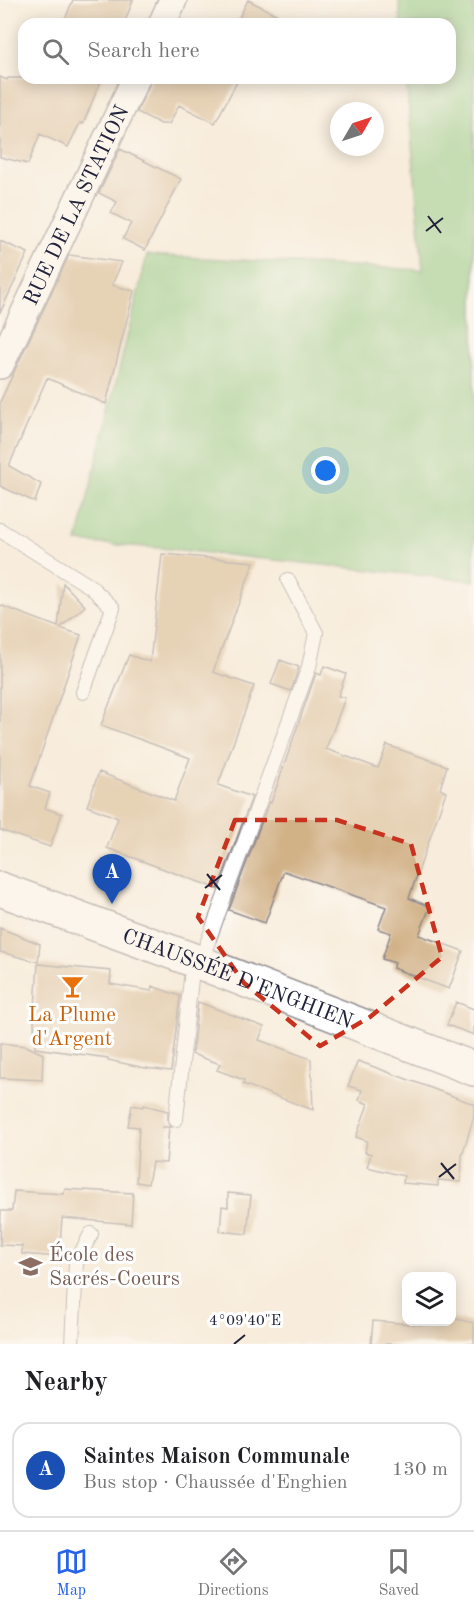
<!DOCTYPE html>
<html lang="en">
<head>
<meta charset="utf-8">
<style>
  :root { --surface:#fff; --page:#f6f6f6; --text:#202124; --muted:#757577; --line:#e0e0e0; --accent:#2563eb }
  body { margin:0; font-family:"Old Standard TT",serif; background:var(--page); color:var(--text) }
  .controls { position:absolute; right:18px; bottom:18px; display:grid; overflow:hidden; border-radius:12px; box-shadow:0 3px 15px #0003 }
  .controls button { width:54px; height:54px; display:grid; place-items:center; padding:0; border:0; border-bottom:2px solid var(--line); background:var(--surface); color:var(--text); font:30px sans-serif }
  .compass { position:absolute; left:330px; top:102px; width:54px; height:54px; border-radius:50%; background:var(--surface); box-shadow:0 3px 15px #0003; rotate:51deg }
  .you { position:absolute; left:326px; top:471px; width:21px; height:21px; margin:-15px; border:4px solid #fff; border-radius:50%; background:#1a73e8; box-shadow:0 0 0 9px #1a73e833 }
  .badge { display:grid; place-items:center; width:39px; height:39px; border-radius:50%; background:var(--accent); color:#fff; font-size:20px; font-weight:700 }
  .pin { position:absolute; translate:-50% -50px; filter:drop-shadow(0 2px 3px #0008) }
  .pin::after { content:''; position:absolute; top:32px; width:21px; height:18px; background:inherit; clip-path:polygon(0 0,100% 0,50% 100%) }
  .list { margin:0; padding:0; list-style:none }
  h2 { display:flex; justify-content:space-between; align-items:center; height:78px; margin:0; padding:0 24px; font-size:26px }
  h2 small { font-size:20px; font-weight:400; color:var(--muted) }
  .list li { display:grid; grid-template-columns:39px 1fr auto; gap:18px; align-items:center; box-sizing:border-box; height:96px; margin:0 12px 12px; padding:0 12px; border:2px solid var(--line); border-radius:18px }
  .list b { display:block; font-size:22px; white-space:nowrap }
  .list p { margin:0; font-size:20px; white-space:nowrap; color:var(--muted) }
  .list em { font-size:20px; font-style:normal; color:var(--muted) }
  .icon { flex:none; width:33px; height:33px; fill:none; stroke:currentColor; stroke-width:2; stroke-linecap:round; stroke-linejoin:round }
  .map { position:relative; flex:none; width:474px; height:1344px; overflow:hidden }
  .search { position:absolute; background:var(--surface); box-shadow:0 3px 15px #0003; left:18px; right:18px; top:18px; height:66px; display:flex; align-items:center; gap:15px; box-sizing:border-box; padding:0 21px; border-radius:18px; color:var(--muted); font-size:22px }
  .sheet { height:186px; background:var(--surface) }
  nav { display:flex; justify-content:space-around; align-items:center; box-sizing:border-box; height:84px; border-top:2px solid var(--line); background:var(--surface); font-size:16px; color:var(--muted) }
  nav a { display:grid; justify-items:center; gap:3px }
  nav .on { color:var(--accent) }
  .map>svg:first-child { display:block }
</style>
</head>
<body>
<div class="map">
<svg width="474" height="1344" viewBox="0 0 474 1344">
  <rect width="100%" height="100%" fill="#fff"/>
  <filter id="ink" filterUnits="userSpaceOnUse"><feTurbulence type="fractalNoise" baseFrequency=".0167" numOctaves="2"/><feDisplacementMap in="SourceGraphic" scale="12" xChannelSelector="R" yChannelSelector="G"/><feConvolveMatrix kernelMatrix="1 2 1 2 8 2 1 2 1" color-interpolation-filters="sRGB"/></filter>
  <filter id="wash" filterUnits="userSpaceOnUse"><feTurbulence type="fractalNoise" baseFrequency=".008" numOctaves="4" result="noise"/><feDisplacementMap in="SourceGraphic" scale="24" xChannelSelector="R" yChannelSelector="G"/><feGaussianBlur stdDeviation="1.35" result="paint"/><feColorMatrix in="noise" values="0 0 0 0 0 0 0 0 0 0 0 0 0 0 0 0 0 1.4 0 .05"/><feComposite in="paint" operator="in"/></filter>
  <g filter="url(#wash)">
    <rect width="100%" height="100%" fill="#f8eddc"/>
    <path fill="#89c981" stroke="#56765e" stroke-width="1.5" d="M399 0H474V581L160 548 77 542 147 255 423 270 406 78H450V24H401Z"/>
    <g id="blocks">
      <path fill="#d1b186" d="M73 0H133L124 24H63Z
        M248 0 295 24H236Z
        M0 77 7 80 8 78H102L83 124 80 123 68 147 40 134 28 164 0 157Z
        M152 78H239L215 123 179 105 169 124H161L137 112Z
        M120 149 181 179 145 250 123 239 131 223 111 213 117 202 99 193Z
        M0 241 28 253 0 313Z
        M69 255 122 262 112 285 134 291 106 404 47 378 9 466 41 484 35 502 0 486V402Z
        M162 554 254 562 213 672 254 686 218 785 252 797 218 889 107 848 118 818 87 806 99 772 174 801 190 758 101 725 129 655 150 662Z
        M63 583 85 606 60 628 81 635 30 786 50 793 45 808 62 814 50 847 0 830V605L58 627Z
        M280 660 299 667 291 691 271 684Z
        M324 666 346 674 338 696 345 698 326 749 378 768 387 745 447 766 440 789 446 792 409 898 430 907 419 935 463 951 449 989 393 968 395 963 382 959 391 933 378 929 386 907 284 871 265 923 229 910 269 802 271 803 316 673 321 675Z
        M0 928 40 944 38 962 0 952Z
        M38 964 111 971 110 984 151 991 152 986 180 996 171 1071 145 1068 108 1060V1058L35 1048 34 1021Z
        M198 1002 264 1027 259 1040 311 1059 313 1110 243 1084 244 1080 217 1070 220 1064 192 1054Z
        M456 1002 474 1009V1035L447 1025Z
        M0 1043 26 1046 43 1054 42 1080 0 1078Z
        M358 1061 474 1104V1116L462 1156 461 1182 438 1180V1186L403 1183 404 1176 367 1167 371 1154 365 1152 367 1141 356 1137 368 1104 359 1100 362 1090 348 1086Z
        M132 1105 143 1107 144 1105 168 1111V1122L172 1127H161H169L166 1163 152 1162 148 1184 136 1182 139 1127 128 1126Z
        M65 1189 133 1193 131 1224 62 1218 59 1257 22 1254V1246L0 1245 1 1211H12L14 1191 64 1194Z
        M228 1193 251 1195 247 1234 220 1231 222 1206 228 1207Z
        M452 1318 474 1323V1344H371L373 1321 423 1325V1322H452Z"/>
    </g>
  </g>
  <g filter="url(#ink)">
    <use href="#blocks" fill-opacity="0" stroke="#8d888c" stroke-width="1.5"/>
    <g fill="none" stroke-linecap="round" stroke-linejoin="round">
      <defs>
        <path id="lane" d="M0 530 91 587 113 608 83 692
          M200 963 309 667 316 633 288 580
          M176 1119 193 960
          M72 1344 76 1263 91 1234"/>
        <g id="street">
          <path d="M162 24 173 0"/>
          <path id="s1" d="M0 365 136 78"/>
        </g>
        <g id="primary">
          <path id="s2" d="M0 889 193 960 474 1069"/>
        </g>
      </defs>
      <use href="#lane" stroke="#8d888c" stroke-width="16"/>
      <use href="#street" stroke="#8d888c" stroke-width="30"/>
      <use href="#primary" stroke="#8d888c" stroke-width="36"/>
      <use href="#lane" stroke="#fff" stroke-width="14"/>
      <use href="#street" stroke="#fff" stroke-width="27"/>
      <use href="#primary" stroke="#fff" stroke-width="33"/>
    </g>
  </g>
  <path d="M0 0H474V1344H0ZM235 820H337L411 844 442 957 370 1017 320 1046 244 983 198 917Z" fill="#f8eddc" fill-opacity=".55" fill-rule="evenodd"/>
  <path fill="none" stroke="#c8321e" stroke-width="4.5" stroke-dasharray="12 8" stroke-linejoin="round" d="M235 820H337L411 844 442 957 370 1017 320 1046 244 983 198 917Z"/>
  <path fill="none" stroke="#22223b" stroke-width="2" d="M428 216 441 233M426 231 443 218M207 874 220 890M205 888 222 875M441 1163 454 1179M439 1177 456 1164M234 1344 245 1335"/>
  <defs>
    <symbol id="bar-bare" viewBox="-9 -9 18 18"><path d="M-6-5H6L.8 .8V4.5H3.5V6h-7V4.5H-.8V.8Z" fill="#e8710a" stroke="#fff" stroke-width="2.5" paint-order="stroke"/></symbol>
    <symbol id="school-bare" viewBox="-9 -9 18 18"><path d="M0-5L7-2L0 1L-7-2ZM-4 1L0 2.5L4 1V4Q0 6-4 4Z" fill="#8d6e63" stroke="#fff" stroke-width="2.5" paint-order="stroke"/></symbol>
  </defs>
  <g fill-rule="evenodd">
    <use href="#bar-bare" x="56" y="970" width="33" height="33"/>
    <use href="#school-bare" x="14" y="1250" width="33" height="33"/>
  </g>
  <g text-anchor="middle" stroke-width="6" stroke-linejoin="round" paint-order="stroke">
    <g font-size="21" fill="#22223b" stroke="#fff">
      <text dy="7" stroke="none"><textPath href="#s1" startOffset="177">RUE DE LA STATION</textPath></text>
      <text dy="7" stroke="none"><textPath href="#s2" startOffset="254">CHAUSSÉE D'ENGHIEN</textPath></text>
    </g>
    <g font-size="21" fill="#c56008" stroke="#fff">
      <text x="72" y="1021">La Plume<tspan x="72" dy="24">d'Argent</tspan></text>
    </g>
    <g font-size="21" fill="#785e54" stroke="#fff" text-anchor="start">
      <text x="49" y="1261">École des<tspan x="49" dy="24">Sacrés-Coeurs</tspan></text>
    </g>
  </g>
  <g font-size="15" text-anchor="middle" fill="#22223b" stroke="#fff" stroke-width="6" stroke-linejoin="round" paint-order="stroke">
    <text x="245" y="1325">4°09'40"E</text>
  </g>
</svg>
<div class="controls">
<button><svg class="icon" aria-label="layers" viewBox="0 0 24 24"><path d="M12 4l9 5-9 5-9-5zM3 14l9 5 9-5"/></svg></button>
</div>
<svg class="compass" viewBox="-18 -18 36 36"><path d="M0-13l5 13h-10z" fill="#e53935"/><path d="M0 13l5-13h-10z" fill="#757577"/></svg>
<div class="you"></div>
<div class="pin badge" style="left:112px;top:904px;background:#1a4fb4">A</div>
<div class="search"><svg class="icon" aria-label="search" viewBox="0 0 24 24"><circle cx="10" cy="10" r="6"/><path d="M15 15l6 6"/></svg>Search here</div>
</div>
<section class="sheet">
<h2>Nearby<small></small></h2>
<ul class="list">
<li><span class="badge" style="background:#1a4fb4">A</span><div><b>Saintes Maison Communale</b><p>Bus stop · Chaussée d'Enghien</p></div><em>130 m</em></li>
</ul>
</section>
<nav>
<a class="on"><svg class="icon" aria-label="map" viewBox="0 0 24 24"><path d="M3 6l6-2 6 2 6-2v14l-6 2-6-2-6 2zM9 4v14M15 6v14"/></svg>Map</a>
<a><svg class="icon" aria-label="directions" viewBox="0 0 24 24"><path d="M12 3l9 9-9 9-9-9zM9 14v-3h6M13 9l2 2-2 2"/></svg>Directions</a>
<a><svg class="icon" aria-label="saved" viewBox="0 0 24 24"><path d="M7 4h10v16l-5-4-5 4z"/></svg>Saved</a>
</nav>
</body>
</html>
